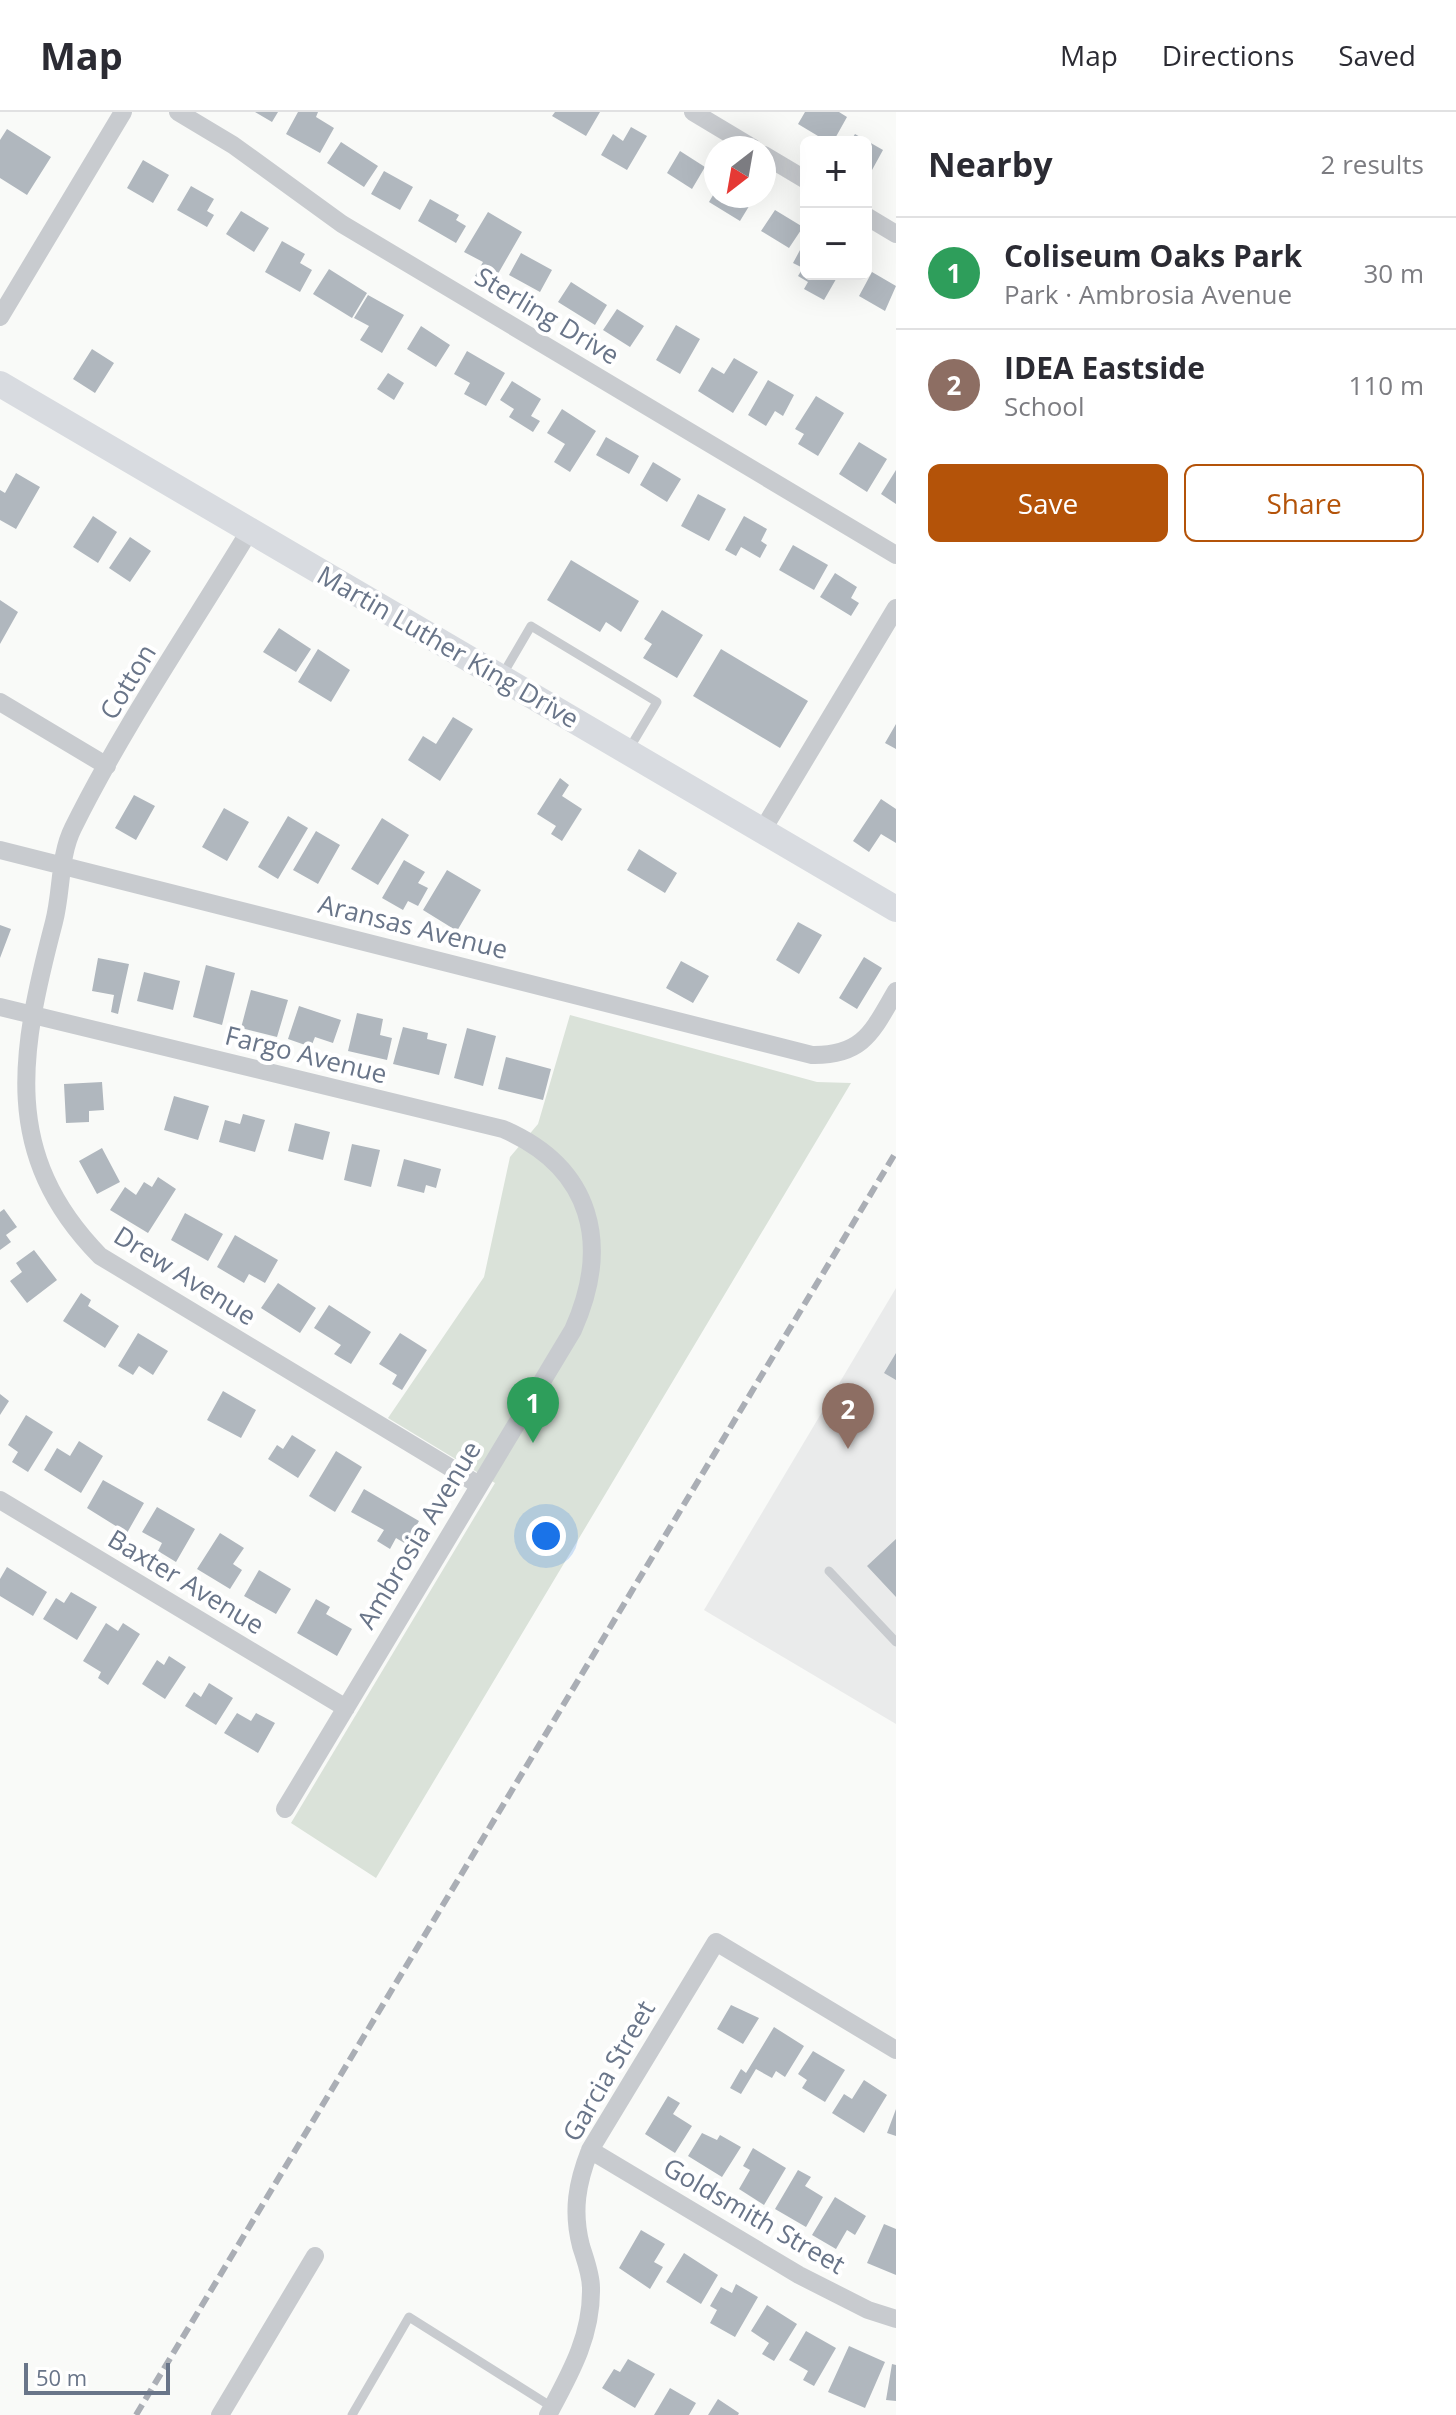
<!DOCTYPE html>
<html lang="en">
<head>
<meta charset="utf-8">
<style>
  :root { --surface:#fff; --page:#f2f2f3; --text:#2b2b33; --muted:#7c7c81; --line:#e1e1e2; --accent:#b45309 }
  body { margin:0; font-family:"Open Sans",sans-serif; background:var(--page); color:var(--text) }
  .controls { position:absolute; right:24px; top:24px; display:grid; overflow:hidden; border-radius:12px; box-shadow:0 8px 32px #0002 }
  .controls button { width:72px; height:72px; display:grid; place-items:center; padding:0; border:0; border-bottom:2px solid var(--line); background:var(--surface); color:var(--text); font:40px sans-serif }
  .compass { position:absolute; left:704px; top:24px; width:72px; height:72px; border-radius:50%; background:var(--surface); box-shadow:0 8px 32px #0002; rotate:211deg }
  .scale { position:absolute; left:24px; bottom:20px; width:146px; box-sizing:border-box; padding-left:8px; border:4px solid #697589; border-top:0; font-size:22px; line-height:28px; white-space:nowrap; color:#697589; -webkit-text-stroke:6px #fff; paint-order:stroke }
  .you { position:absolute; left:546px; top:1424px; width:28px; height:28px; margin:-20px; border:6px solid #fff; border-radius:50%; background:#1a73e8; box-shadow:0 0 0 12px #1a73e833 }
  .badge { display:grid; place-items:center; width:52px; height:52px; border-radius:50%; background:var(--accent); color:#fff; font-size:26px; font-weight:700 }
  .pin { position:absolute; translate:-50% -66px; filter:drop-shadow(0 2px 4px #0008) }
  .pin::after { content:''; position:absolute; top:42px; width:28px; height:24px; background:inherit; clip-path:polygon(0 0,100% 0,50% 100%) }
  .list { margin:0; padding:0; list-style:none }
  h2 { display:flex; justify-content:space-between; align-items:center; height:104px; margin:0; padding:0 32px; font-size:34px }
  h2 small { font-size:26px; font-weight:400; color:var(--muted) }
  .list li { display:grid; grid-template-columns:52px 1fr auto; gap:24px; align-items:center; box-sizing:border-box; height:112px; padding:0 32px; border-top:2px solid var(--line) }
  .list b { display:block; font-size:30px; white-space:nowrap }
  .list p { margin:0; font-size:26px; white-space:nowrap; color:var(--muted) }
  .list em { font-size:26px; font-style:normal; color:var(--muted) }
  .actions { display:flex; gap:16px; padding:24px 32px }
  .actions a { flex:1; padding:18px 0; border:2px solid var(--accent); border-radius:12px; text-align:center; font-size:28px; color:var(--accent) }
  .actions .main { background:var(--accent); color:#fff }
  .map { position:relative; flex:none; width:896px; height:2303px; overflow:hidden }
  header { display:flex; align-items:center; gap:48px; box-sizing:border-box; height:112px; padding:0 40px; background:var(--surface); border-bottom:2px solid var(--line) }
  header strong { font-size:38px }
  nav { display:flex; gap:44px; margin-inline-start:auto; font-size:28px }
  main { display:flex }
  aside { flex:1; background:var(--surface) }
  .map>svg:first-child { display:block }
</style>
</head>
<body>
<header>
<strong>Map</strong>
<nav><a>Map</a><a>Directions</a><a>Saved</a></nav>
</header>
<main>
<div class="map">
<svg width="896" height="2303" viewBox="0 0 896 2303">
  <rect width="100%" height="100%" fill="#f9faf8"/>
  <path fill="#eaebeb" d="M896 1176V1612L704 1498Z"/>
  <path fill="#dae2d9" d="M570 903 817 970 851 971 376 1766 291 1711 495 1371 388 1306 484 1165 510 1045 538 1012Z"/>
  <path fill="#b0b7be" d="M255 0H278L272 10Z
    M298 0H318L316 5 334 16 320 41 286 22Z
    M555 0H600L586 24 552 4Z
    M805 0H839L847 5 833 30H828L798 12Z
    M631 15 647 24 627 58 601 43 613 22 623 29Z
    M7 17 51 45 27 83 0 66V28Z
    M855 22 883 38 872 58 866 55V30H850Z
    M341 30 378 54 364 75 327 51Z
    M680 39 705 55 692 77 667 61Z
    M143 48 169 63 153 91 127 76Z
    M384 59 413 75 400 98 371 82Z
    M191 74 214 87 207 99 214 103 207 115 177 98Z
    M716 78V84L754 86 740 109 709 90Z
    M430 87 459 103 456 108 466 114 456 131 418 109Z
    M775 98 803 115 789 136 761 119Z
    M241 99 269 116 254 140 226 122Z
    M488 100 522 120 491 174 475 164 483 150 464 140Z
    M806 127V162H839L824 188 804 177 808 170 798 164 803 156 793 151Z
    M282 129 305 142 300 151 312 158 300 180 265 160Z
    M521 141 552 158 540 180 509 163Z
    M329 157 367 181 352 206 313 182Z
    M872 160 896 174 885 199 859 184Z
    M571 170 607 193 595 213 558 190Z
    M368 183 404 203 382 241 360 228 369 214 354 206Z
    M617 197 644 214 630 235 603 218Z
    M676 213 700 227 680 262 656 248Z
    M421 214 450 233 436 255 407 237Z
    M92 237 114 251 95 281 73 267Z
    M467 239 505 261 486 294 464 282 470 271 454 262Z
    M734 246 758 260 733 301 698 279 712 255 724 262Z
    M388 261 404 271 394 288 377 277Z
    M768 268 794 283 783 304 775 299 766 314 748 303Z
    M512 269 541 287 531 304 540 309 533 320 509 305 514 297 500 288Z
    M816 284 844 301 818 344 798 332 804 322 795 317Z
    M562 297 596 319 570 360 554 350 565 332 547 321Z
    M606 325 639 344 629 362 596 343Z
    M859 330 887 347 867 380 839 362Z
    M653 350 681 367 667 390 640 373Z
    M896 358V392L881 382Z
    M16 361 40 375 16 417 0 408V378L5 381Z
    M698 382 726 397 709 429 681 414Z
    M93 404 117 420 98 451 73 435Z
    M744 404 767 417 761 429 767 433 760 446 741 435 736 444 725 438Z
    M130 425 151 439 130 470 109 456Z
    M793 433 828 453 814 478 779 458Z
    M571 448 639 489 621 520 606 510 600 520 547 488Z
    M835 461 857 475 851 486 859 491 851 504 820 485Z
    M0 488 18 500 0 532Z
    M662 498 703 523 677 566 643 546 652 532 644 527Z
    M279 516 311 537 296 560 263 540Z
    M318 537 350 558 331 590 298 570Z
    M721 537 808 589 780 636 693 584Z
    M453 605 473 617 440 669 408 648 423 624 436 632Z
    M896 612V637L885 631Z
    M560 666 569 673 562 684 582 697 562 729 551 722 556 714 537 702Z
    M134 683 155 694 136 728 115 716Z
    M881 687 896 697V731L881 722 869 740 853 729Z
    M224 696 249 710 227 749 202 735Z
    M288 704 308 716 278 767 258 755Z
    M382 706 409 723 378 773 351 757Z
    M316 719 340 733 318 772 293 758Z
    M639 737 677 761 665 781 627 758Z
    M404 748 425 760 418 771 428 776 418 794 408 789 403 798 382 786Z
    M447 758 481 778 457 819 423 798Z
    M798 810 822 823 799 862 776 848Z
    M0 813 11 817 0 846Z
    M864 845 882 856 857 897 839 886Z
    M98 846 129 852 118 902 111 900 114 883 92 879Z
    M681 849 709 864 693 891 666 876Z
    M206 853 235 861 222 913 193 905Z
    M144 860 180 869 173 898 137 889Z
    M251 878 288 888 277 925 241 916Z
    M299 894 341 908 333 931 315 925 311 935 288 927Z
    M357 901 383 907 380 923 392 926 387 948 348 939Z
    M403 915 428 921 427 927 447 932 439 963 393 952Z
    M467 916 496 924 483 974 454 966Z
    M506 945 551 957 543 988 498 977Z
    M102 970 104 998 89 999V1010L66 1011 64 972Z
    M174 984 209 994 198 1028 164 1018Z
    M243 1002 265 1008 255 1040 219 1030 225 1008 240 1012Z
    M295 1011 330 1020 323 1048 288 1039Z
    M352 1032 380 1038 371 1075 344 1068Z
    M102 1036 120 1070 97 1082 79 1049Z
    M404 1047 441 1057 436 1076 426 1073 424 1081 397 1074Z
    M158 1065 176 1077 148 1121 110 1098 125 1075 136 1083 144 1070 152 1075Z
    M4 1097 17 1115 6 1123 11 1130 0 1138V1100Z
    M185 1101 223 1122 208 1149 171 1128Z
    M235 1123 278 1148 265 1171 249 1162 244 1171 217 1155Z
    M34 1138 57 1168 27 1191 10 1169 22 1160 16 1151Z
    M278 1171 316 1196 300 1221 261 1196Z
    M81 1181 91 1188 88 1194 119 1214 105 1236 63 1209Z
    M329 1193 371 1220 351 1252 334 1242 341 1233 314 1216Z
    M138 1221 168 1239 153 1263 139 1254 133 1263 118 1254Z
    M400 1221 427 1238 402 1278 392 1272 397 1263 379 1252Z
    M896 1241V1268L884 1261Z
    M223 1279 256 1298 241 1326 207 1308Z
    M0 1282 9 1289 0 1303Z
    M26 1303 53 1320 28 1360 12 1350 18 1340 8 1333Z
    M292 1323 316 1338 298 1366 268 1347 277 1333 283 1337Z
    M79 1329 103 1344 81 1381 44 1358 57 1336 70 1344Z
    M336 1339 362 1355 335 1400 309 1384Z
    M103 1368 144 1391 127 1421 87 1396Z
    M364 1377 419 1409 406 1432 396 1426 390 1437 377 1429 384 1418 351 1400Z
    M157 1395 195 1417 176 1450 158 1439 162 1431 142 1420Z
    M220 1421 244 1436 233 1452 242 1458 230 1477 197 1457Z
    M896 1427V1485L867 1454Z
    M7 1455 47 1480 33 1504 0 1484V1467Z
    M259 1458 291 1477 276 1502 244 1484Z
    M71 1480 97 1495 77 1528 43 1507 56 1486 64 1491Z
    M316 1487 330 1495 326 1502 352 1517 337 1544 297 1521Z
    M106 1511 118 1519 123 1511 140 1522 108 1573 98 1566 101 1560 83 1549Z
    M169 1544 186 1555 165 1587 142 1572 157 1548 164 1553Z
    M209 1571 233 1586 216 1613 185 1594 194 1580 201 1585Z
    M237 1601 251 1609 256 1601 275 1611 258 1641 224 1621Z
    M731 1893 759 1906 743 1932 717 1917Z
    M774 1915 804 1934 785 1965 776 1959 772 1966 756 1957 741 1982 730 1976 741 1957 746 1961Z
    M813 1939 845 1958 825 1990 802 1976 807 1968 798 1962Z
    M864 1968 887 1983 864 2021 832 2001 844 1982 852 1987Z
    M668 1984 680 1991 673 2002 692 2014 675 2041 645 2022Z
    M896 1997V2024L887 2021Z
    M702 2021 717 2028 720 2023 741 2035 722 2065 688 2044Z
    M753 2036 786 2056 764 2093 739 2077 750 2058 743 2054Z
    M798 2058 811 2065 805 2074 823 2085 806 2115 775 2097Z
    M835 2085 866 2104 855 2123 847 2118 836 2137 812 2123Z
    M884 2112 896 2117V2163L867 2151Z
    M641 2118 665 2132 654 2150 663 2155 650 2177 619 2156Z
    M684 2141 718 2163 701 2192 666 2170Z
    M736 2172 758 2185 735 2225 710 2211 717 2198 710 2194 721 2175 732 2181Z
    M767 2193 797 2212 774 2249 762 2242 769 2231 751 2219Z
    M806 2219 836 2236 814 2274 803 2268 808 2259 789 2248Z
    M849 2234 885 2250 865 2296 828 2280Z
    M628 2247 655 2262 635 2296 602 2276 614 2257 620 2260Z
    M892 2252 896 2253V2289L886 2288Z
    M670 2276 696 2291 689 2303H654Z
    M718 2287 739 2301 738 2303H708Z"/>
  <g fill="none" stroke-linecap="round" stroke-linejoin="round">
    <path stroke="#c8cbcf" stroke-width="9" d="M503 562 531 514 657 590 629 637
      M829 1459 896 1530
      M352 2303 409 2205 552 2295"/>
    <path stroke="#c8cbcf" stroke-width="18" d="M178 0 233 33 342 112 896 443
      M693 0 753 36
      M764 43 806 68
      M866 104 896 122
      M0 205 123 0
      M250 418C191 516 124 613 73 716 59 744 62 779 54 810 20 940 0 1042 100 1144L479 1373
      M0 590 107 654
      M762 719 896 496
      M0 738 812 943C864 944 873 918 896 879
      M0 895 503 1017C593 1056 611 1133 573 1218L285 1697
      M0 1388 346 1596
      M590 2038 799 2163 868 2198 896 2207
      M220 2303 315 2144
      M548 2303C570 2262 592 2224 591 2176 591 2162 585 2147 581 2134 572 2099 577 2071 590 2038L716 1830 896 1938"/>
    <path stroke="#d8dbe0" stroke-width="26" d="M0 272 896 797"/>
    <path stroke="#aaaeb5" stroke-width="6" stroke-dasharray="12 6" stroke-linecap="butt" d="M136 2303 896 1040"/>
  </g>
  <g text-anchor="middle" stroke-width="8" stroke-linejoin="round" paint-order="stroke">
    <g font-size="26" fill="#697589" stroke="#fff">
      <text transform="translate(547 204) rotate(31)" y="9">Sterling Drive</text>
      <text transform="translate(448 535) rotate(30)" y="9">Martin Luther King Drive</text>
      <text transform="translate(128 570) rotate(-59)" y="9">Cotton</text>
      <text transform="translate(413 815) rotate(14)" y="9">Aransas Avenue</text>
      <text transform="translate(306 943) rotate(14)" y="9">Fargo Avenue</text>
      <text transform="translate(185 1164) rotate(32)" y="9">Drew Avenue</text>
      <text transform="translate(419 1423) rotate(-59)" y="9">Ambrosia Avenue</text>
      <text transform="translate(186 1470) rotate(31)" y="9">Baxter Avenue</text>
      <text transform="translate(609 1959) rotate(-60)" y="9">Garcia Street</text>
      <text transform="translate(754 2104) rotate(30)" y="9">Goldsmith Street</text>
    </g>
  </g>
</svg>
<div class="controls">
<button>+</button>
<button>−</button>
</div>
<svg class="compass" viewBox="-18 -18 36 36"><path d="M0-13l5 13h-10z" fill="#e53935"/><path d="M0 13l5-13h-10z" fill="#7c7c81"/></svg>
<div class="scale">50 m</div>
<div class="you"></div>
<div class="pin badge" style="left:533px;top:1331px;background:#2e9e5b">1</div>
<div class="pin badge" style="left:848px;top:1337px;background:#8d6e63">2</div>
</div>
<aside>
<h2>Nearby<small>2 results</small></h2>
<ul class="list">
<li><span class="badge" style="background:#2e9e5b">1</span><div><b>Coliseum Oaks Park</b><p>Park · Ambrosia Avenue</p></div><em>30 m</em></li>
<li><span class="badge" style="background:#8d6e63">2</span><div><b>IDEA Eastside</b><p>School</p></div><em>110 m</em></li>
</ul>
<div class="actions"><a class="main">Save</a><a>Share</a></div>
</aside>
</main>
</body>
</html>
